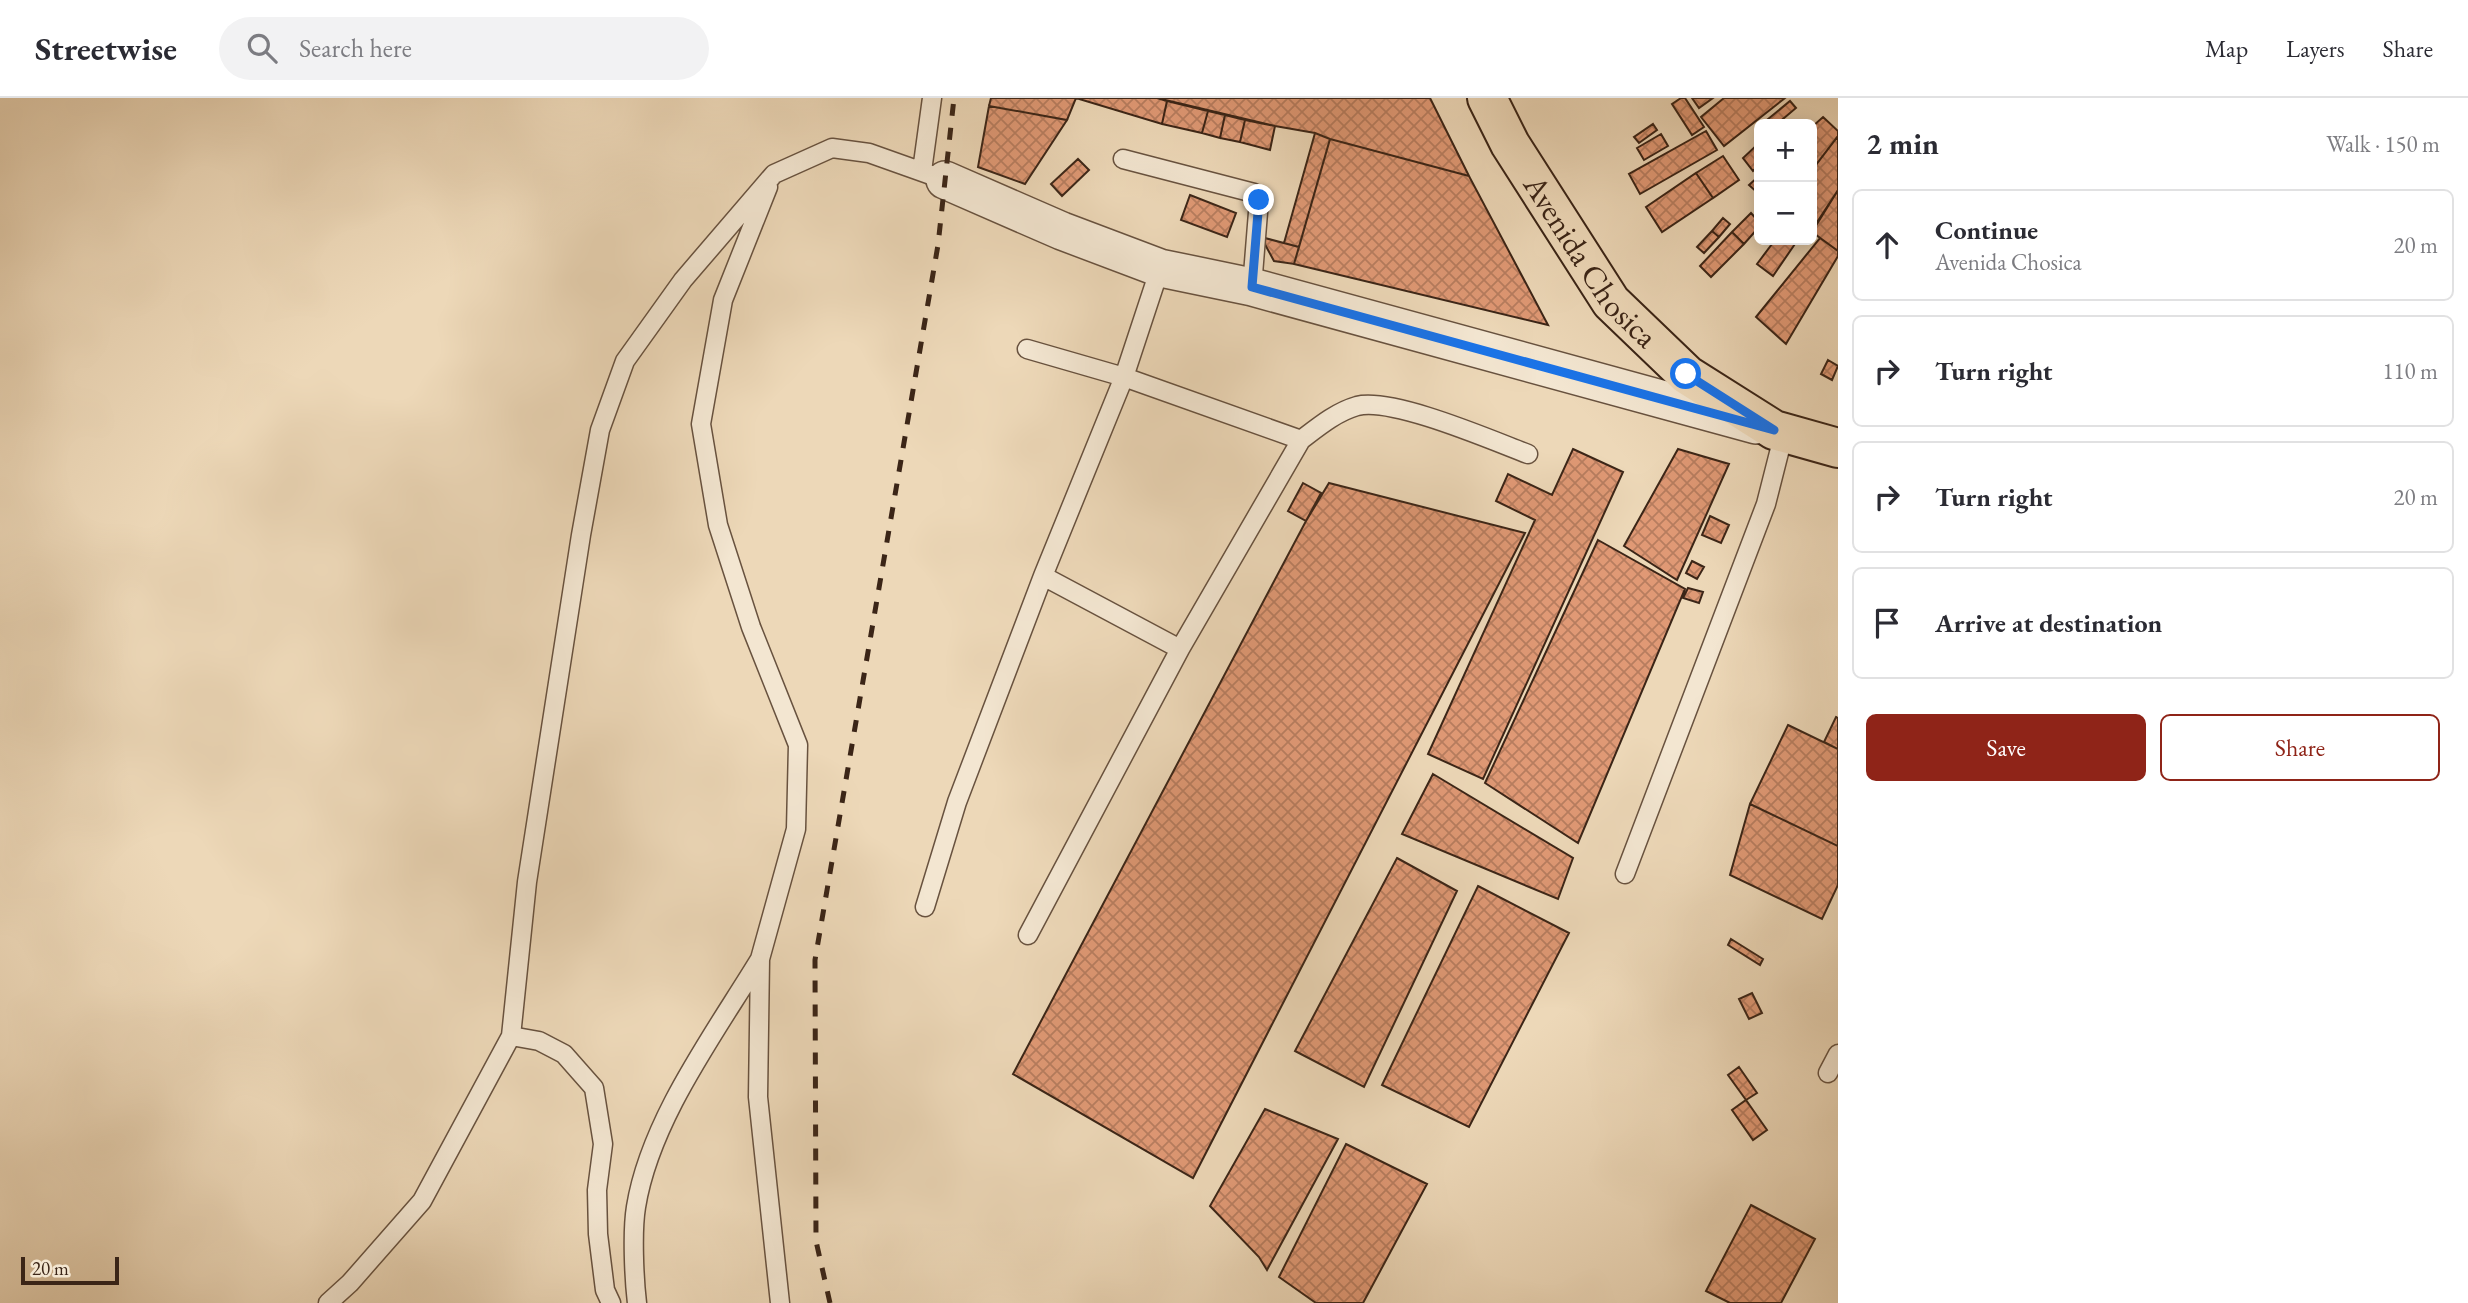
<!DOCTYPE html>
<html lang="en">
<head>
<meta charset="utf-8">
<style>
  :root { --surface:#fff; --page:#f2f2f3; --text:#2b2b33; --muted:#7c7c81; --line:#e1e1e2; --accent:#8f2418 }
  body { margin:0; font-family:"EB Garamond",serif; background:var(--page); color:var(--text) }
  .controls { position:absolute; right:21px; top:21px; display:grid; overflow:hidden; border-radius:10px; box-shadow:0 4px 18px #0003 }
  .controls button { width:63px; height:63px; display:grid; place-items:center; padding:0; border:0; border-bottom:2px solid var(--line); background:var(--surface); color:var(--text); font:35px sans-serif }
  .scale { position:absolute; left:21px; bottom:18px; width:98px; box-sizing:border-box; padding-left:7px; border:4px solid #3b2517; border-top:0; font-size:19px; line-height:24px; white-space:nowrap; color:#3b2517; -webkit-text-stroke:5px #f3e6d1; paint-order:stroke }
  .stop { position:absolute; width:21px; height:21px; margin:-16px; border:5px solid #1a73e8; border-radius:50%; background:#fff }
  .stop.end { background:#1a73e8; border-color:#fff; box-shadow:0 2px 7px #0008 }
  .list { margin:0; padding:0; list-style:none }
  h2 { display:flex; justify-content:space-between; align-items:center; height:91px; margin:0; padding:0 28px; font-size:30px }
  h2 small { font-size:23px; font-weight:400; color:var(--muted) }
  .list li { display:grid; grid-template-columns:46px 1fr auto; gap:21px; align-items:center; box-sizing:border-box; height:112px; margin:0 14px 14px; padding:0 14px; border:2px solid var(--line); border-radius:10px }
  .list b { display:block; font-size:26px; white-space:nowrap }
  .list p { margin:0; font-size:23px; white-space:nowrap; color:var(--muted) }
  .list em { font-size:23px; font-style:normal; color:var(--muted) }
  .actions { display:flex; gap:14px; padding:21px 28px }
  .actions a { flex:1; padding:16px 0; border:2px solid var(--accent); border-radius:10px; text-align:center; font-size:24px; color:var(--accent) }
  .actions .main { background:var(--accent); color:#fff }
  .icon { flex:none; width:38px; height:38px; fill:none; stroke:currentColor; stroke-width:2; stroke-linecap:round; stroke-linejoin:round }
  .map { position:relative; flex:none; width:1838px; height:1205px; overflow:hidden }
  header { display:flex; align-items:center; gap:42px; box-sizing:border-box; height:98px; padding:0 35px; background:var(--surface); border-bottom:2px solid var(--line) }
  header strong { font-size:33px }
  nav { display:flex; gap:38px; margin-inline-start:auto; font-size:24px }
  .search { width:490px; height:63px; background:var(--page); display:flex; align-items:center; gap:18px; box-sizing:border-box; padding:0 24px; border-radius:38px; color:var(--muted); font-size:26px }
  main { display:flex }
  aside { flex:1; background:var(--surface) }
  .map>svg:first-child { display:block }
</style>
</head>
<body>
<header>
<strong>Streetwise</strong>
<div class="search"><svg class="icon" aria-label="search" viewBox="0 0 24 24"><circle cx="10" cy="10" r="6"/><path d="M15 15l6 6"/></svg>Search here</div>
<nav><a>Map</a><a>Layers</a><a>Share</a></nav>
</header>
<main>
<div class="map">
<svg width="1838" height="1205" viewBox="0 0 1838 1205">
  <defs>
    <pattern id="building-cross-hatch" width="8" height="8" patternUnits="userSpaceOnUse" patternTransform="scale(1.75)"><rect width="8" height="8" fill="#e09975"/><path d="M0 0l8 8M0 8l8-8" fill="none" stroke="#b77d5f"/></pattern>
  </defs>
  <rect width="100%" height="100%" fill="#edd8b8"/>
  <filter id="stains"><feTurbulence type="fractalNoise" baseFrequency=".00286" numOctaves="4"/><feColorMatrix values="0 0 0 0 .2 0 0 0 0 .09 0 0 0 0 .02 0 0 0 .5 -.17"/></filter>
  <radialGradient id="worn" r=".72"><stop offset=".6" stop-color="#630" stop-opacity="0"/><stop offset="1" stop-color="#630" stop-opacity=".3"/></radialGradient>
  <path fill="url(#building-cross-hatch)" stroke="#3b2517" stroke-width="2" d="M991 0H1076L1067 22 989 8Z
    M1076 0H1157L1167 3 1162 26Z
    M1157 0H1430L1469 78 1330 41 1315 35 1275 28Z
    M1681 0H1685L1704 29 1692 37 1672 6Z
    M1692 0H1713L1699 10Z
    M1724 0H1785L1724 48 1701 19Z
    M1167 3 1208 13 1202 35 1162 26Z
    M1790 3 1796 10 1777 26H1762Z
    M989 8 1067 22 1025 86 978 69Z
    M1208 13 1225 17 1220 40 1202 35Z
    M1225 17 1245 22 1240 44 1220 40Z
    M1823 19 1838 33V38L1812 72V29Z
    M1245 22 1275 28 1270 52 1240 44Z
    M1653 26 1657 32 1639 45 1634 39Z
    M1706 33 1717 52 1640 96 1629 76Z
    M1315 35 1330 41 1299 149 1284 145Z
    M1661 36 1668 48 1644 62 1637 50Z
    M1838 38V92L1812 132V72Z
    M1330 41 1469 78 1548 227 1294 166Z
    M1759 45V67L1753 73 1743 60Z
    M1723 58 1739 82 1713 100 1696 75Z
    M1078 61 1089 72 1062 98 1051 86Z
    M1696 75 1713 100 1662 134 1646 109Z
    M1759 78V96L1749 87Z
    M1838 92V153L1812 134Z
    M1190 97 1236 115 1227 139 1181 122Z
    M1751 115 1759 124V129L1744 146 1732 134Z
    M1723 120 1730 126 1719 139 1712 133Z
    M1712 133 1719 139 1704 155 1697 149Z
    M1732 134 1744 146 1711 179 1700 168Z
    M1261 139 1299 149 1294 166 1274 163Z
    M1820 140 1838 153V158L1786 246 1756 219Z
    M1775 142 1797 143 1773 178 1757 166Z
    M1828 262 1838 268 1832 282 1821 276Z
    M1573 351 1623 374 1483 681 1428 656 1535 422 1496 403 1508 376 1552 397Z
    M1678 351 1729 366 1677 482 1624 448Z
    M1303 385 1321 395 1306 423 1288 413Z
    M1329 385 1525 435 1193 1080 1013 976 1306 423Z
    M1710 418 1729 427 1721 445 1702 437Z
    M1598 442 1685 491 1578 745 1485 685Z
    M1692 463 1704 469 1697 481 1686 475Z
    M1688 490 1703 494 1699 505 1683 500Z
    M1836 619 1838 620V651L1824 644Z
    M1788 627 1838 651V748L1750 706Z
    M1433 676 1573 760 1558 801 1402 736Z
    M1750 706 1838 748V787L1822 821 1730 777Z
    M1397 760 1457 793 1364 989 1295 953Z
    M1478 788 1569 835 1469 1029 1382 987Z
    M1731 841 1763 861 1760 867 1728 847Z
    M1752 895 1762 915 1749 921 1739 901Z
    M1739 969 1757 995 1746 1002 1728 977Z
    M1746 1002 1767 1032 1753 1042 1732 1012Z
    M1265 1011 1338 1041 1267 1172 1259 1159 1210 1108Z
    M1346 1046 1427 1086 1363 1205H1316L1279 1179Z
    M1751 1107 1815 1141 1781 1205H1730L1706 1193Z"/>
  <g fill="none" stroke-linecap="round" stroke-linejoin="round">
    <defs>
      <path id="service" d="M1123 61 1254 95 1259 102 1252 189
        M922 73 932 0
        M768 89 723 202 701 326 718 427 751 529 798 647 796 731 760 861 758 999 780 1205
        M1027 251 1124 279 1301 342C1318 329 1336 314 1357 308 1392 299 1491 342 1528 356
        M1043 478 1180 551 1301 342
        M1625 776 1766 406 1784 335
        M925 809 957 704 1043 478 1124 279 1160 170
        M1028 837 1180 551
        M511 938 539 943 564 956 594 990 603 1046 597 1092 598 1136 605 1192 611 1205
        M1828 975 1838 956
        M328 1205 350 1185 422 1103 511 938 527 784 581 437 600 332 625 263 683 182 774 76 832 50 869 55 945 82
        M637 1205C634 1180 632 1133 636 1109 650 1022 715 935 760 861"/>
      <path id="minor" d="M945 82 1062 133 1160 170 1252 189 1756 327"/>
      <g id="primary">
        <path id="s1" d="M1487 0 1510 46 1611 204 1687 277 1774 332 1838 350"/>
      </g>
    </defs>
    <use href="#service" stroke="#68523f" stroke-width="21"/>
    <use href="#minor" stroke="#68523f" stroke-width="40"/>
    <use href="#primary" stroke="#3b2517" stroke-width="42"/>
    <use href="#service" stroke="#f3e6d1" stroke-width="18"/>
    <use href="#minor" stroke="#f3e6d1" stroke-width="37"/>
    <use href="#primary" stroke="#edd8b8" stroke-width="38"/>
    <path stroke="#3b2517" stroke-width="5" stroke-dasharray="12 12" stroke-linecap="butt" d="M830 1205 816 1143 815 862 938 147 954 0"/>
  </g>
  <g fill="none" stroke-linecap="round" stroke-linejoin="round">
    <path stroke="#1a73e8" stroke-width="9" d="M1259 102 1252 189 1774 332 1686 276"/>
  </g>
  <g text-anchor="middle" stroke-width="6" stroke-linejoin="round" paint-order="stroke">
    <g font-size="32" fill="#3b2517" stroke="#f3e6d1">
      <text dy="11" stroke="none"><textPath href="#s1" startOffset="194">Avenida Chosica</textPath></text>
    </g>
  </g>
  <rect width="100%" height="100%" filter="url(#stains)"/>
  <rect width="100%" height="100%" fill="url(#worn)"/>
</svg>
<div class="controls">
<button>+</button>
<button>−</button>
</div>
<div class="scale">20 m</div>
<div class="stop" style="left:1686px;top:276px"></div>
<div class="stop end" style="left:1259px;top:102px"></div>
</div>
<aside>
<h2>2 min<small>Walk · 150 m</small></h2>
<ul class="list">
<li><svg class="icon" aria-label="ahead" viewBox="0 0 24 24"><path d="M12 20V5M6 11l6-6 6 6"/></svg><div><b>Continue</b><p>Avenida Chosica</p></div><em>20 m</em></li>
<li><svg class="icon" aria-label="right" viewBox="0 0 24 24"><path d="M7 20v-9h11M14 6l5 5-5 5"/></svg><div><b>Turn right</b></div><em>110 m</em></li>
<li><svg class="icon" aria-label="right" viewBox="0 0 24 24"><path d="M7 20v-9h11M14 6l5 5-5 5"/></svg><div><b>Turn right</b></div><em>20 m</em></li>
<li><svg class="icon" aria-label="arrive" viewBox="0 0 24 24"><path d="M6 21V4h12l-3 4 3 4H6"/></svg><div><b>Arrive at destination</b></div></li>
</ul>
<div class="actions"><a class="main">Save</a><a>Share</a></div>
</aside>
</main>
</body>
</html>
